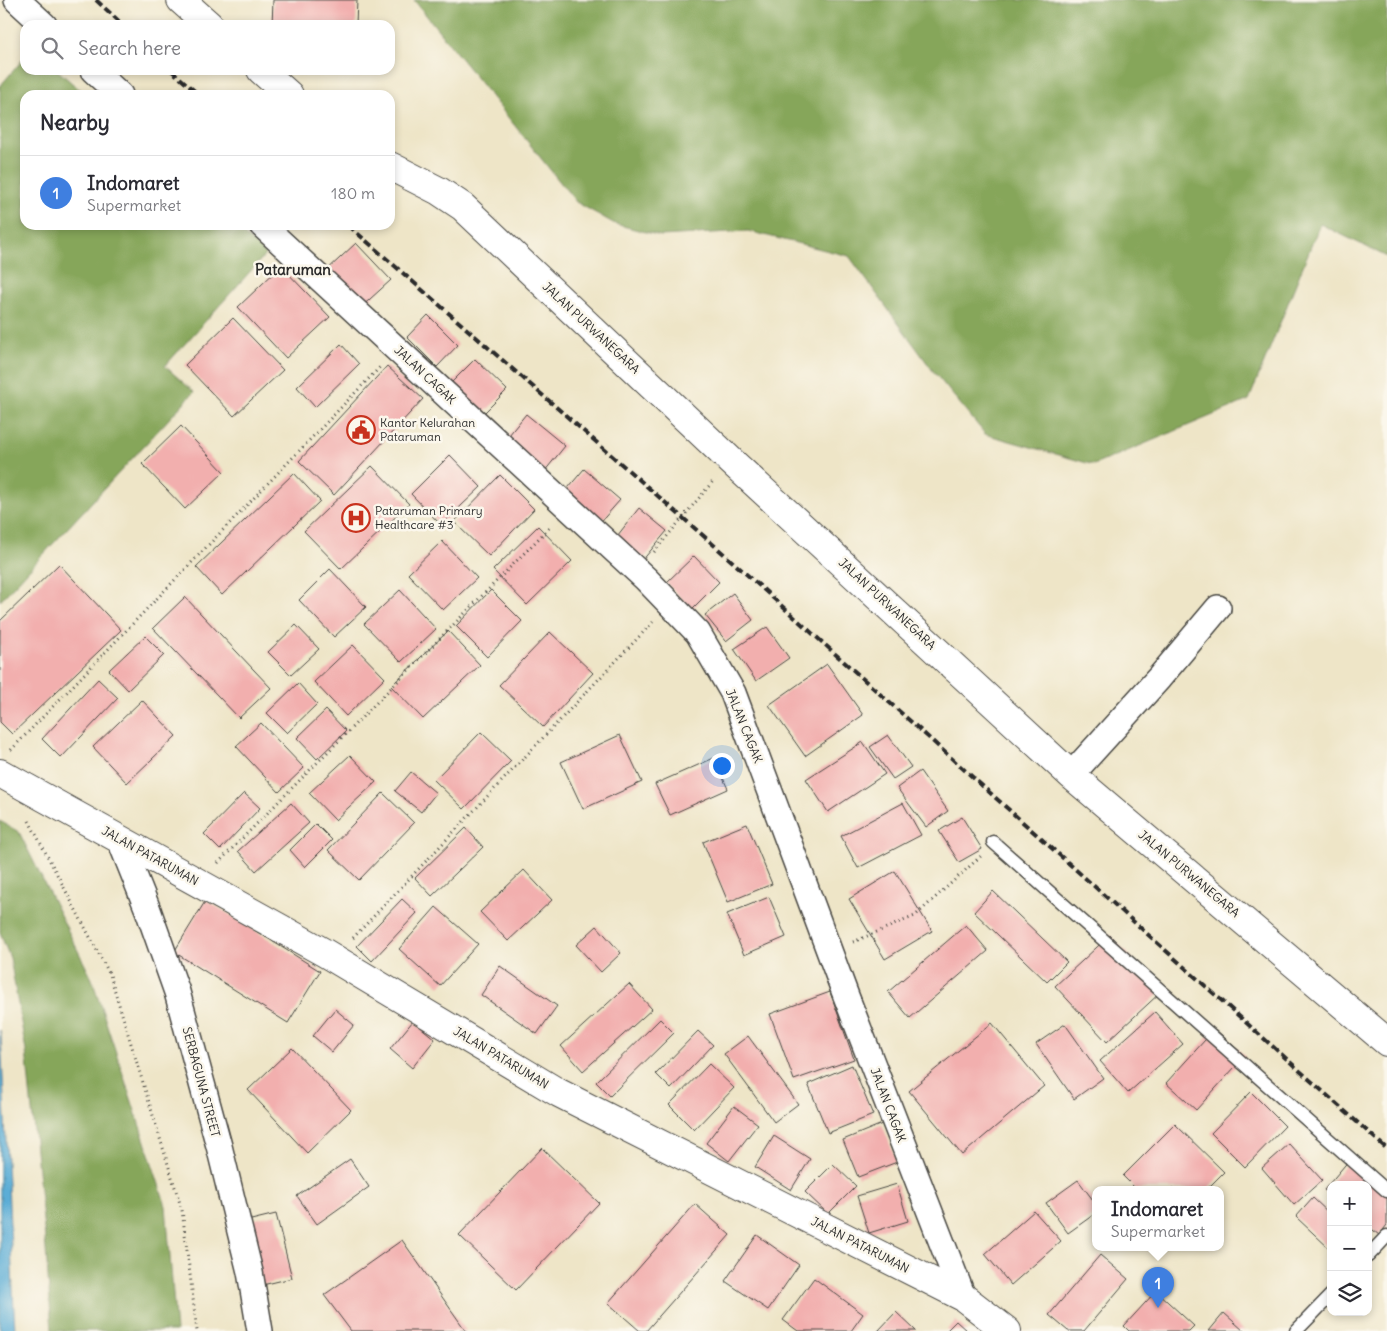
<!DOCTYPE html>
<html lang="en">
<head>
<meta charset="utf-8">
<style>
  :root { --surface:#fff; --page:#f7f7f7; --text:#2b2b33; --muted:#7c7c81; --line:#e1e1e2; --accent:#c8321e }
  body { margin:0; font-family:Delius,sans-serif; background:var(--page); color:var(--text) }
  .controls { position:absolute; right:15px; bottom:15px; display:grid; overflow:hidden; border-radius:10px; box-shadow:0 2px 8px #0003 }
  .controls button { width:45px; height:45px; display:grid; place-items:center; padding:0; border:0; border-bottom:1px solid var(--line); background:var(--surface); color:var(--text); font:25px sans-serif }
  .you { position:absolute; left:721px; top:765px; width:18px; height:18px; margin:-12px; border:4px solid #fff; border-radius:50%; background:#1a73e8; box-shadow:0 0 0 8px #1a73e833 }
  .badge { display:grid; place-items:center; width:32px; height:32px; border-radius:50%; background:var(--accent); color:#fff; font-size:16px; font-weight:700 }
  .pin { position:absolute; translate:-50% -41px; filter:drop-shadow(0 1px 2px #0008) }
  .pin::after { content:''; position:absolute; top:26px; width:18px; height:15px; background:inherit; clip-path:polygon(0 0,100% 0,50% 100%) }
  .popup { position:absolute; left:1092px; top:1186px; width:132px; height:65px; box-sizing:border-box; display:grid; place-content:center; border-radius:10px; background:var(--surface); filter:drop-shadow(0 1px 4px #0005); font-size:16px; white-space:nowrap; color:var(--muted) }
  .popup b { font-size:19px; color:var(--text) }
  .popup::after { content:''; position:absolute; left:50%; top:100%; margin-left:-10px; border:10px solid transparent; border-top-color:var(--surface) }
  .list { margin:0; padding:0; list-style:none }
  h2 { display:flex; justify-content:space-between; align-items:center; height:65px; margin:0; padding:0 20px; font-size:21px }
  h2 small { font-size:16px; font-weight:400; color:var(--muted) }
  .list li { display:grid; grid-template-columns:32px 1fr auto; gap:15px; align-items:center; box-sizing:border-box; height:75px; padding:0 20px; border-top:1px solid var(--line) }
  .list b { display:block; font-size:19px; white-space:nowrap }
  .list p { margin:0; font-size:16px; white-space:nowrap; color:var(--muted) }
  .list em { font-size:16px; font-style:normal; color:var(--muted) }
  .icon { flex:none; width:28px; height:28px; fill:none; stroke:currentColor; stroke-width:2; stroke-linecap:round; stroke-linejoin:round }
  .map { position:relative; flex:none; width:1387px; height:1331px; overflow:hidden }
  .search { position:absolute; background:var(--surface); box-shadow:0 2px 8px #0003; left:20px; top:20px; width:375px; height:55px; display:flex; align-items:center; gap:12px; box-sizing:border-box; padding:0 18px; border-radius:15px; color:var(--muted); font-size:19px }
  .panel { position:absolute; background:var(--surface); box-shadow:0 2px 8px #0003; left:20px; top:90px; width:375px; height:140px; border-radius:15px }
  .map>svg:first-child { display:block }
</style>
</head>
<body>
<div class="map">
<svg width="1387" height="1331" viewBox="0 0 1387 1331">
  <rect width="100%" height="100%" fill="#fbf7ec"/>
  <filter id="ink" filterUnits="userSpaceOnUse"><feTurbulence type="fractalNoise" baseFrequency=".02" numOctaves="2"/><feDisplacementMap in="SourceGraphic" scale="10" xChannelSelector="R" yChannelSelector="G"/><feConvolveMatrix kernelMatrix="1 2 1 2 8 2 1 2 1" color-interpolation-filters="sRGB"/></filter>
  <filter id="wash" filterUnits="userSpaceOnUse"><feTurbulence type="fractalNoise" baseFrequency=".0096" numOctaves="4" result="noise"/><feDisplacementMap in="SourceGraphic" scale="20" xChannelSelector="R" yChannelSelector="G"/><feGaussianBlur stdDeviation="1.12" result="paint"/><feColorMatrix in="noise" values="0 0 0 0 0 0 0 0 0 0 0 0 0 0 0 0 0 1.4 0 .05"/><feComposite in="paint" operator="in"/></filter>
  <g filter="url(#wash)">
    <rect width="100%" height="100%" fill="#eee5c7"/>
    <path fill="#86a65a" stroke="#586842" d="M414 0H1387V257L1320 224 1249 400 1094 465 985 434 933 371 849 256 748 231 661 236 615 224 576 202Z
      M25 57V70H57L86 95H25V225H233L266 254 165 366 194 392 0 601V86Z
      M0 821 19 832 92 979 166 1206 176 1331H52L46 1250 26 1051 10 958 0 933Z"/>
    <path fill="#5badd6" stroke="#436c80" d="M0 1030 1 1034 15 1331H0Z"/>
    <g id="blocks">
      <path fill="#f2afae" d="M273 0H357L356 25H272Z
        M356 243 391 280 359 309 325 272Z
        M281 266 330 317 286 358 238 307Z
        M428 315 458 345 437 367 407 337Z
        M233 318 283 370 234 416 185 365Z
        M341 344 359 364 315 407 297 387Z
        M475 359 507 390 480 417 448 386Z
        M387 366 423 399 334 495 299 461Z
        M526 414 565 446 544 472 505 440Z
        M181 426 224 472 185 509 142 464Z
        M450 455 481 487 441 525 411 494Z
        M372 466 409 504 341 569 304 531Z
        M584 469 620 500 598 525 563 494Z
        M294 473 320 501 222 595 196 567Z
        M500 475 534 509 489 556 454 522Z
        M639 508 667 531 641 562 614 540Z
        M538 526 572 561 527 605 493 570Z
        M442 541 477 578 443 610 408 574Z
        M694 556 719 582 692 609 666 583Z
        M59 564 121 630 12 734 0 722V621Z
        M330 569 366 607 334 637 299 600Z
        M400 590 436 629 401 662 364 624Z
        M491 590 522 621 487 657 456 626Z
        M733 593 753 620 726 641 705 615Z
        M185 597 271 688 239 718 153 628Z
        M296 625 319 649 291 675 268 652Z
        M767 627 789 658 756 681 734 649Z
        M448 631 480 665 423 719 391 686Z
        M550 632 593 673 543 727 499 685Z
        M145 636 164 655 128 690 109 670Z
        M353 645 385 678 346 716 314 682Z
        M827 664 863 715 805 756 769 705Z
        M98 679 118 698 61 758 42 739Z
        M298 683 317 704 287 733 267 713Z
        M142 700 176 736 127 783 93 747Z
        M326 710 346 731 317 759 297 738Z
        M261 723 304 768 279 792 236 746Z
        M481 732 511 761 464 809 434 780Z
        M620 735 642 782 583 809 561 762Z
        M888 735 911 767 893 779 870 747Z
        M863 742 885 774 828 812 806 779Z
        M350 755 376 782 335 820 309 793Z
        M714 758 728 789 670 815 655 784Z
        M920 771 948 811 926 827 897 788Z
        M411 772 436 793 421 812 395 791Z
        M244 793 260 808 220 850 204 834Z
        M383 793 414 823 359 880 328 850Z
        M291 803 309 823 256 871 238 851Z
        M903 803 921 835 858 868 841 836Z
        M962 817 982 849 959 862 939 831Z
        M316 824 332 840 305 867 290 850Z
        M747 824 772 884 728 902 703 842Z
        M466 828 483 847 432 896 415 878Z
        M524 870 552 900 508 941 480 912Z
        M895 871 932 931 885 959 849 899Z
        M993 891 1067 962 1047 982 974 912Z
        M769 897 786 937 744 955 727 914Z
        M402 899 417 913 372 961 357 946Z
        M206 900 320 971 288 1023 174 952Z
        M436 907 478 944 440 986 399 949Z
        M966 925 988 951 910 1018 888 992Z
        M597 926 621 953 601 972 576 945Z
        M1110 935 1162 991 1107 1042 1055 986Z
        M500 966 557 1006 537 1034 481 995Z
        M629 984 652 1009 583 1071 561 1046Z
        M830 992 854 1059 794 1080 770 1014Z
        M335 1009 354 1025 332 1052 313 1036Z
        M1155 1012 1183 1044 1128 1093 1100 1061Z
        M660 1019 674 1033 610 1096 596 1082Z
        M413 1021 435 1039 412 1068 390 1049Z
        M992 1023 1044 1086 962 1155 909 1091Z
        M1065 1024 1103 1078 1074 1099 1036 1044Z
        M1215 1029 1245 1056 1196 1110 1166 1083Z
        M698 1031 713 1045 671 1089 656 1074Z
        M748 1036 798 1104 774 1122 724 1054Z
        M292 1048 351 1110 307 1153 248 1090Z
        M709 1064 734 1088 694 1130 669 1105Z
        M852 1065 873 1115 828 1133 808 1084Z
        M1251 1092 1285 1126 1245 1167 1211 1133Z
        M734 1106 758 1124 729 1161 706 1143Z
        M882 1124 897 1162 858 1177 843 1140Z
        M1175 1124 1224 1172 1207 1189H1136L1123 1176Z
        M774 1136 810 1159 791 1190 755 1167Z
        M1289 1144 1322 1180 1294 1205 1262 1168Z
        M542 1148 599 1203 516 1290 459 1235Z
        M350 1159 369 1187 317 1224 297 1196Z
        M1350 1159 1387 1189V1225L1379 1235 1368 1226V1185H1331V1195L1324 1190Z
        M833 1164 856 1186 828 1214 805 1192Z
        M1078 1180 1096 1204V1213L1068 1233 1046 1203Z
        M897 1184 908 1221 869 1233 857 1196Z
        M1313 1198 1331 1215V1250L1296 1217Z
        M695 1204 730 1235 646 1331H640L608 1303Z
        M1034 1211 1061 1241 1011 1285 985 1254Z
        M276 1214 292 1278 258 1286 243 1222Z
        M757 1235 799 1265 768 1310 725 1281Z
        M402 1240 466 1331H351L324 1295Z
        M1100 1255 1128 1279 1084 1331H1068L1049 1315Z
        M814 1278 863 1314 851 1331H798L783 1320Z
        M1156 1291 1194 1326 1189 1331H1129L1124 1326Z
        M896 1312 916 1331H878Z
        M1224 1313 1244 1331H1209Z
        M956 1321 967 1331H946Z"/>
    </g>
  </g>
  <g filter="url(#ink)">
    <use href="#blocks" fill-opacity="0" stroke="#484742" stroke-width="1"/>
    <g fill="none" stroke-linecap="round" stroke-linejoin="round">
      <defs>
        <path id="service" d="M993 842 1387 1191
          M1368 1256 1387 1236
          M1296 1331 1331 1295"/>
        <path id="minor" d="M17 0 44 25
          M93 70 120 95
          M262 225 646 579 698 633 733 693 846 996 963 1297
          M1071 775 1159 678 1218 608
          M120 840 148 910 177 992 219 1146 250 1272 260 1331"/>
        <path id="tertiary" d="M181 0 209 25
          M261 70 289 95
          M390 166 439 191 463 207 731 461 1071 775 1387 1042
          M0 773 325 953 559 1093 963 1297 1007 1331"/>
      </defs>
      <use href="#service" stroke="#484742" stroke-width="15"/>
      <use href="#minor" stroke="#484742" stroke-width="28"/>
      <use href="#tertiary" stroke="#484742" stroke-width="30"/>
      <path stroke="#484742" stroke-width="3" stroke-dasharray="1 4" stroke-linecap="butt" d="M654 552 714 480
        M11 750 380 367
        M29 821 110 975 182 1210 197 1331
        M218 863 551 526
        M353 938 653 622
        M853 942 915 916 981 856"/>
      <use href="#service" stroke="#fff" stroke-width="12"/>
      <use href="#minor" stroke="#fff" stroke-width="25"/>
      <use href="#tertiary" stroke="#fff" stroke-width="28"/>
      <path stroke="#2b2b2b" stroke-width="4" stroke-dasharray="8 4" stroke-linecap="butt" d="M96 0 123 25
        M171 70 199 95
        M348 225 715 546 1387 1149"/>
    </g>
  </g>
  <defs>
    <symbol id="civic-ring" viewBox="-11 -11 22 22"><circle r="9.5" fill="#fbf7ec" stroke="#c8321e" stroke-width="1.5"/><path d="M-.6-6.5H3V-4.5H.6V-3L4-1V1h2V6H-6V1h2V-1L-.6-3ZM-1.2 2.5V6h2.4V2.5Z" fill="#c8321e"/></symbol>
    <symbol id="hospital-ring" viewBox="-11 -11 22 22"><circle r="9.5" fill="#fbf7ec" stroke="#c8321e" stroke-width="1.5"/><path d="M-5-5h3v3.5h4V-5h3V5h-3V1.5h-4V5h-3Z" fill="#c8321e"/></symbol>
  </defs>
  <g fill-rule="evenodd">
    <use href="#civic-ring" x="345" y="414" width="32" height="32"/>
    <use href="#hospital-ring" x="340" y="502" width="32" height="32"/>
  </g>
  <g text-anchor="middle" stroke-width="5" stroke-linejoin="round" paint-order="stroke">
    <g font-size="12" fill="#2b2b2b" stroke="#fbf7ec">
      <text transform="translate(591 328) rotate(43)" y="4">JALAN PURWANEGARA</text>
      <text transform="translate(425 375) rotate(43)" y="4">JALAN CAGAK</text>
      <text transform="translate(887 604) rotate(43)" y="4">JALAN PURWANEGARA</text>
      <text transform="translate(744 726) rotate(68)" y="4">JALAN CAGAK</text>
      <text transform="translate(150 856) rotate(29)" y="4">JALAN PATARUMAN</text>
      <text transform="translate(1189 874) rotate(40)" y="4">JALAN PURWANEGARA</text>
      <text transform="translate(501 1058) rotate(31)" y="4">JALAN PATARUMAN</text>
      <text transform="translate(201 1082) rotate(75)" y="4">SERBAGUNA STREET</text>
      <text transform="translate(888 1105) rotate(69)" y="4">JALAN CAGAK</text>
      <text transform="translate(860 1245) rotate(27)" y="4">JALAN PATARUMAN</text>
    </g>
    <g font-size="12" fill="#2b2b2b" stroke="#fbf7ec" text-anchor="start">
      <text x="380" y="427">Kantor Kelurahan<tspan x="380" dy="14">Pataruman</tspan></text>
      <text x="375" y="515">Pataruman Primary<tspan x="375" dy="14">Healthcare #3</tspan></text>
    </g>
    <g font-size="15" font-weight="bold" fill="#2b2b2b" stroke="#fbf7ec">
      <text x="293" y="275">Pataruman</text>
    </g>
  </g>
</svg>
<div class="controls">
<button>+</button>
<button>−</button>
<button><svg class="icon" aria-label="layers" viewBox="0 0 24 24"><path d="M12 4l9 5-9 5-9-5zM3 14l9 5 9-5"/></svg></button>
</div>
<div class="you"></div>
<div class="pin badge" style="left:1158px;top:1308px;background:#3f7fe0">1</div>
<div class="popup"><b>Indomaret</b>Supermarket</div>
<div class="search"><svg class="icon" aria-label="search" viewBox="0 0 24 24"><circle cx="10" cy="10" r="6"/><path d="M15 15l6 6"/></svg>Search here</div>
<section class="panel">
<h2>Nearby<small></small></h2>
<ul class="list">
<li><span class="badge" style="background:#3f7fe0">1</span><div><b>Indomaret</b><p>Supermarket</p></div><em>180 m</em></li>
</ul>
</section>
</div>
</body>
</html>
